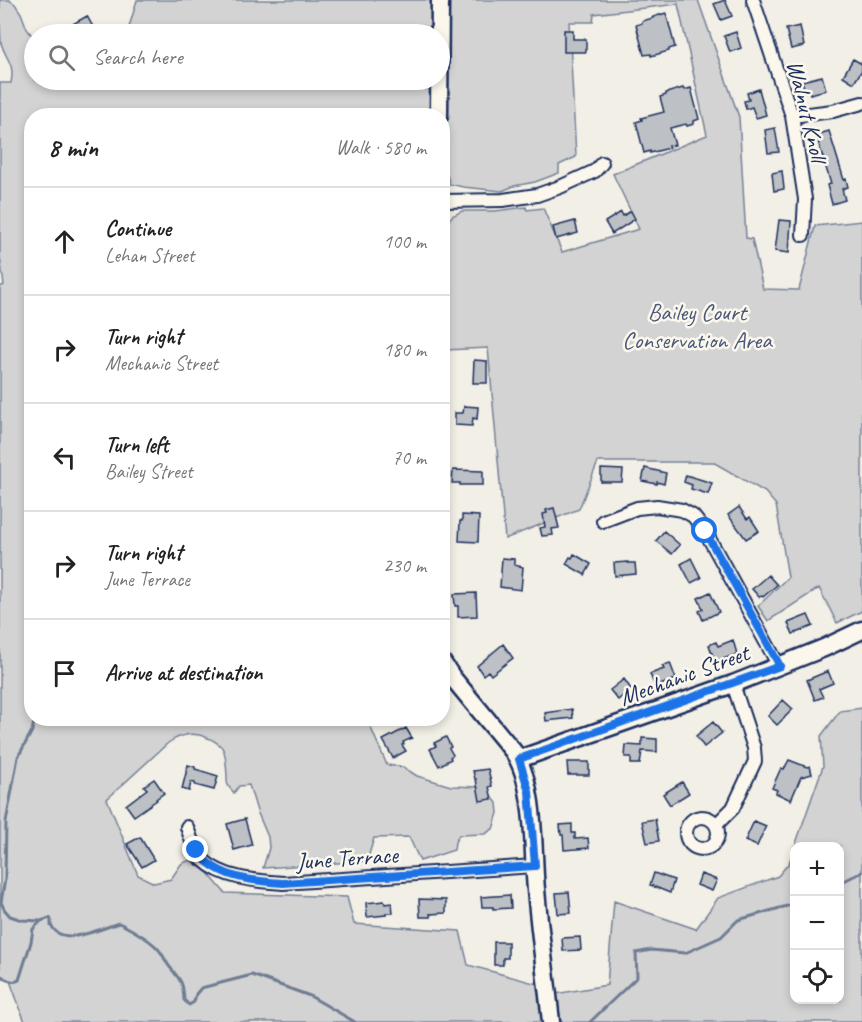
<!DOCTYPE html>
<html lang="en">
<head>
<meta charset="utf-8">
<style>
  :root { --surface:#fff; --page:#f6f6f6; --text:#222; --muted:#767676; --line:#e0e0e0 }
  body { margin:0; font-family:Caveat,sans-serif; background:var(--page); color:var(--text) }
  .controls { position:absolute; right:18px; bottom:18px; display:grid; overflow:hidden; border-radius:12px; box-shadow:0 3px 9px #0003 }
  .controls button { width:54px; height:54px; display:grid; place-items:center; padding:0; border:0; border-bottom:2px solid var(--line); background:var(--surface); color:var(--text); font:30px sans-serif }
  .stop { position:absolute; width:18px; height:18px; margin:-14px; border:4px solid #1a73e8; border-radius:50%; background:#fff }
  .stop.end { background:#1a73e8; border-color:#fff; box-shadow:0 2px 6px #0008 }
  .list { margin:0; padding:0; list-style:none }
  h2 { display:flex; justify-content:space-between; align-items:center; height:78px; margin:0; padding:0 24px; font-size:26px }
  h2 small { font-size:20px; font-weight:400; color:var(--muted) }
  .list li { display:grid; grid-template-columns:39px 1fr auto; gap:18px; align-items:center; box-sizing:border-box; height:108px; padding:0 24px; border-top:2px solid var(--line) }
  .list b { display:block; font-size:22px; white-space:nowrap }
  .list p { margin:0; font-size:20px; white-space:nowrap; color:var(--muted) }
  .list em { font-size:20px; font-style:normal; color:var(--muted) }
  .icon { flex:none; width:33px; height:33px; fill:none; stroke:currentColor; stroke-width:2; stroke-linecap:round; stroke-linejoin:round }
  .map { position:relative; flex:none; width:862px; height:1022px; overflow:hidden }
  .search { position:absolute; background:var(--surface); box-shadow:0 3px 9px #0003; left:24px; top:24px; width:426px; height:66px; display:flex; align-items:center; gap:15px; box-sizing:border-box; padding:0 21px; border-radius:33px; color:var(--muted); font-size:22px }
  .panel { position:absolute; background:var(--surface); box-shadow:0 3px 9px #0003; left:24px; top:108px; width:426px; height:618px; border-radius:24px }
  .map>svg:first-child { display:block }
</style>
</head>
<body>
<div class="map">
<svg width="862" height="1022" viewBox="0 0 862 1022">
  <rect width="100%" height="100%" fill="#f2efe6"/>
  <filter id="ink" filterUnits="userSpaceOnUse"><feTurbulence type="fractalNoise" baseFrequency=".0167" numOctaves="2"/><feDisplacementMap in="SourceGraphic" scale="12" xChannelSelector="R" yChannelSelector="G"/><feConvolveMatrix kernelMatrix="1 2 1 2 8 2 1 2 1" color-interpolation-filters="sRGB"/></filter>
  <g filter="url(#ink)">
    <path fill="#d2d3d2" stroke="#768198" stroke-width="1.5" fill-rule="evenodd" d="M0 0H9L15 4 21 13 27 29 34 38V80H433L432 115 32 116V718L367 719 387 765 403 767 417 776 451 786 478 787 486 789 497 803 498 813 493 829 485 834 459 835 455 842 454 850 420 861 409 837 374 838 367 861 263 868 269 848 268 837 257 811 249 785 239 786 234 793C232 790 229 788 228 785 227 784 227 777 227 776 225 752 228 745 203 736 191 732 178 736 168 743L107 799 138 875 154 883 171 879 181 864 190 860 207 872 225 893 347 897 354 924 460 931 468 965 545 986 548 1022H25L10 981 0 975V287L4 285 0 257V83H11C15 63 6 60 1 43 0 32 0 12 0 0Z
      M137 0H433V34H127Z
      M447 0H698L739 117 746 238 752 239 763 289 799 290 815 226 862 221V611L837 623 819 588 768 621 758 606 788 577 776 505 765 492 713 462H598L579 509 505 539 488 348 445 350 444 336 442 335V225H445L452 216 462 211H495L526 207 527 210 543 208 562 252 639 229 613 174 707 135 678 4 594 14 593 22H569L576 157 559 165V173L535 182 514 186 502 191 463 187 449 184C449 177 445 172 444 165Z
      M862 708V1022H557L555 994 607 985 614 901 696 929 718 898 778 876 789 863 823 766 821 736 840 711ZM794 846H840V1000H794Z"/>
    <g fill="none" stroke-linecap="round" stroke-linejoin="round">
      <path stroke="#707b93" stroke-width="3" d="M35 718 32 731 18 757 6 822 5 879 1 902 4 909 10 916 22 920 40 921
        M840 883 862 872
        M0 975C5 979 13 984 19 980L31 942 33 929 41 921 50 918 51 920V926C52 927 56 932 58 933 73 942 103 928 119 923 131 929 150 939 159 950 163 954 165 961 169 966 181 981 183 981 184 1000L189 1005 194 1002 196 994 201 988 252 975 310 996 355 1022
        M590 1022 637 977 636 953 651 950 685 953 721 937 738 920 794 904"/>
    </g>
    <path fill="#bdc0c4" stroke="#1b2f5e" stroke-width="1.5" d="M725 0 732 16 721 20 714 4Z
      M666 13 675 47 669 49V51L651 56V54L644 55 636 25 642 23V21L653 18V17Z
      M87 16 93 27 79 34H55Z
      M800 26 804 46 791 49 786 29Z
      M564 30H573V39H586V52H564Z
      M736 32 741 48 730 52 724 36Z
      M853 59 862 64V70L854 83 843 76Z
      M822 76 826 90 810 94 809 90 805 92 802 81Z
      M683 88 684 90 691 88 699 119 694 121V124L687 126 686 124 670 128 675 145 668 146 669 148 650 153V151L644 153 636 122 642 120 641 118 664 112 660 97 666 95V93Z
      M759 89 766 115 756 118 752 107 746 109 744 101 749 100 747 93Z
      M775 128 779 152 768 153 765 130Z
      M829 131 844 180 846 179 848 187 842 189 845 200 832 204 827 185 831 184 816 135Z
      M782 171 784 189 774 191 772 173Z
      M631 211 635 219 612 234 605 222 621 212 623 216Z
      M779 220 791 221 789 253 775 251Z
      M575 221 578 233 556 239 553 227Z
      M474 360 487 361V383H473Z
      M464 406 478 407 477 419 473 418 472 426 455 425V413H463Z
      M645 468 666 473 664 484 657 482V484L642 481Z
      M601 469 623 470 622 482H601Z
      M453 470 483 471V485H460V483H452Z
      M686 475 712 483 708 494 691 489 692 485 684 482Z
      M739 507 747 519 750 517 759 531 746 539 728 515Z
      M554 508 559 528 552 529 553 535 542 536 540 528 545 527 543 514 547 513 546 510Z
      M462 515 479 516 478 542 459 541 460 521H462Z
      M664 531 680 545 672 554 656 541Z
      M574 554 591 564 585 575 566 564 570 557 572 558Z
      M502 558 514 559V565L523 567 521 590 500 587Z
      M691 558 701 578 691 583 681 564Z
      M628 562V563H635L636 574 615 576 614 563Z
      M768 575 777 585 763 597 762 596 759 597 752 589Z
      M710 592 719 612 703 620 699 611 703 609 698 598Z
      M476 593 477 616 458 617V606H455L454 594Z
      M808 615 813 626 793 634 788 623Z
      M733 640 737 654 715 662 709 645 716 642 718 646Z
      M503 644 513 658 491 675 488 671 483 675 477 666Z
      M670 663 676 679 655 687 650 674 664 669 662 666Z
      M828 671 833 683 819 689 823 697 815 700 807 680Z
      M624 679 631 689 618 700 610 690Z
      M783 700 793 709 777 725 768 716Z
      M572 709 573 718 546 721 545 713Z
      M713 722 722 733 704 747 696 736Z
      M406 728 412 738 403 742 404 744 402 745 406 751 393 758 383 740Z
      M446 737 451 747 449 748 453 755 450 757 451 759 439 766 430 749 436 746 434 743Z
      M642 738 657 739V752L642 751 640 764H631V757H625L626 745 642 746Z
      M789 760 807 767 810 766 812 774 801 777 791 800 776 793 777 790 772 788 781 768 784 769Z
      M567 762H589V775H568Z
      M188 765 195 767V769L218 776 214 790 195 785V783L191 782 189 791 182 789Z
      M488 769 492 786 489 787 492 799 480 801 476 779H475L473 771Z
      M154 779 164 793 156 799 157 800 134 816 126 805 147 789 144 786Z
      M682 782 689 793 670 805 663 794Z
      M245 819 252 845 234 850 227 824Z
      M655 819 659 841 647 843 642 821Z
      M754 821 766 826 757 846 745 841Z
      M572 824V833H575V839L588 838 589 848 564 850 563 835H561L560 825Z
      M140 837 154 860 142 867 127 844Z
      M654 873 674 880 670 893 650 885Z
      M701 874 717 880 712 891 697 885Z
      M569 892 571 913 558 914 556 893Z
      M510 895 511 908 493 909V907H482L481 897Z
      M419 899 446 900V913L430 914 431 917H420Z
      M384 901 385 904 392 903 393 913H386V915L367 917 366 903Z
      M580 937 581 950 563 951 562 938Z
      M494 942H508V958H503V965H494Z"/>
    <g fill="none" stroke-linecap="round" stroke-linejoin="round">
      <defs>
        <path id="street" d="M753 0 792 116 805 199 803 235
          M792 116 833 111 862 103
          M442 201 503 200 537 195 560 187 595 171 602 163
          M603 521 637 508 657 506 682 510 693 516 705 531 779 666
          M686 833a16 16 0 1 1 32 0a16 16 0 1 1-32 0Z
          M716 825 733 808 755 761 754 748 733 684
          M187 827C191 838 194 852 203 860 223 879 257 881 283 883L535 866"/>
        <path id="secondary" d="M439 116 440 0
          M442 662 452 677 513 751C534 780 533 841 535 876 538 924 546 974 551 1022
          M519 759 733 684 824 648 862 630"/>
      </defs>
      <use href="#street" stroke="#1b2f5e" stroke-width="16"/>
      <use href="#secondary" stroke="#1b2f5e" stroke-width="21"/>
      <use href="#street" stroke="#fbf7ec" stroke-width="12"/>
      <use href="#secondary" stroke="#fbf7ec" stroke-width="16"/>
    </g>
  </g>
  <g fill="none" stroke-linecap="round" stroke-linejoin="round" filter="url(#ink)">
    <path stroke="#1a73e8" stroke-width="8" d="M196 850C216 878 251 881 283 883L535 866 529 791 519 759 780 666 705 531"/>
  </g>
  <g text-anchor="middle" stroke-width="5" stroke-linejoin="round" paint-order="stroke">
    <g font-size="24" fill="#1b2f5e" stroke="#fbf7ec">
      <text transform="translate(807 111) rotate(76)" y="8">Walnut Knoll</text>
      <text transform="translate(684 675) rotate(-20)" y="8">Mechanic Street</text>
      <text transform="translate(347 858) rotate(-4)" y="8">June Terrace</text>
    </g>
    <g font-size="24" fill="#49587b" stroke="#fbf7ec">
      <text x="697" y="320">Bailey Court<tspan x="697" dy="28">Conservation Area</tspan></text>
    </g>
  </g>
</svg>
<div class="controls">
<button>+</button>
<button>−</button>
<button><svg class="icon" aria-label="locate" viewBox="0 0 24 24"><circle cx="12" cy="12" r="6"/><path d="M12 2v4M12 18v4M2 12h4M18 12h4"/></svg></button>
</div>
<div class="stop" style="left:705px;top:531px"></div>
<div class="stop end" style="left:196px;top:850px"></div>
<div class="search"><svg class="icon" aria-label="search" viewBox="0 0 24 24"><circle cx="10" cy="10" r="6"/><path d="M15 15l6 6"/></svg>Search here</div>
<section class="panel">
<h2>8 min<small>Walk · 580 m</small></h2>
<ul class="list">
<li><svg class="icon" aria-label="ahead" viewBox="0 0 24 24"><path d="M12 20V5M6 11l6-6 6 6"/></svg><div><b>Continue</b><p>Lehan Street</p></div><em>100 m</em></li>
<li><svg class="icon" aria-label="right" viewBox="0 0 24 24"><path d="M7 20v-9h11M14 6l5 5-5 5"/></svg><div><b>Turn right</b><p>Mechanic Street</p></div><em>180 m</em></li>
<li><svg class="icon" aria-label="left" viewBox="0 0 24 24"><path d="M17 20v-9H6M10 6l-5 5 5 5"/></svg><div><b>Turn left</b><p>Bailey Street</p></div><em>70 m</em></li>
<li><svg class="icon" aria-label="right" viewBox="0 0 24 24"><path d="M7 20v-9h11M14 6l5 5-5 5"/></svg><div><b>Turn right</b><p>June Terrace</p></div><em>230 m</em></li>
<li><svg class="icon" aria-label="arrive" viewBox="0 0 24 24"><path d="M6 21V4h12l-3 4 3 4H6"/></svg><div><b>Arrive at destination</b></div></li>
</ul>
</section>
</div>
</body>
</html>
